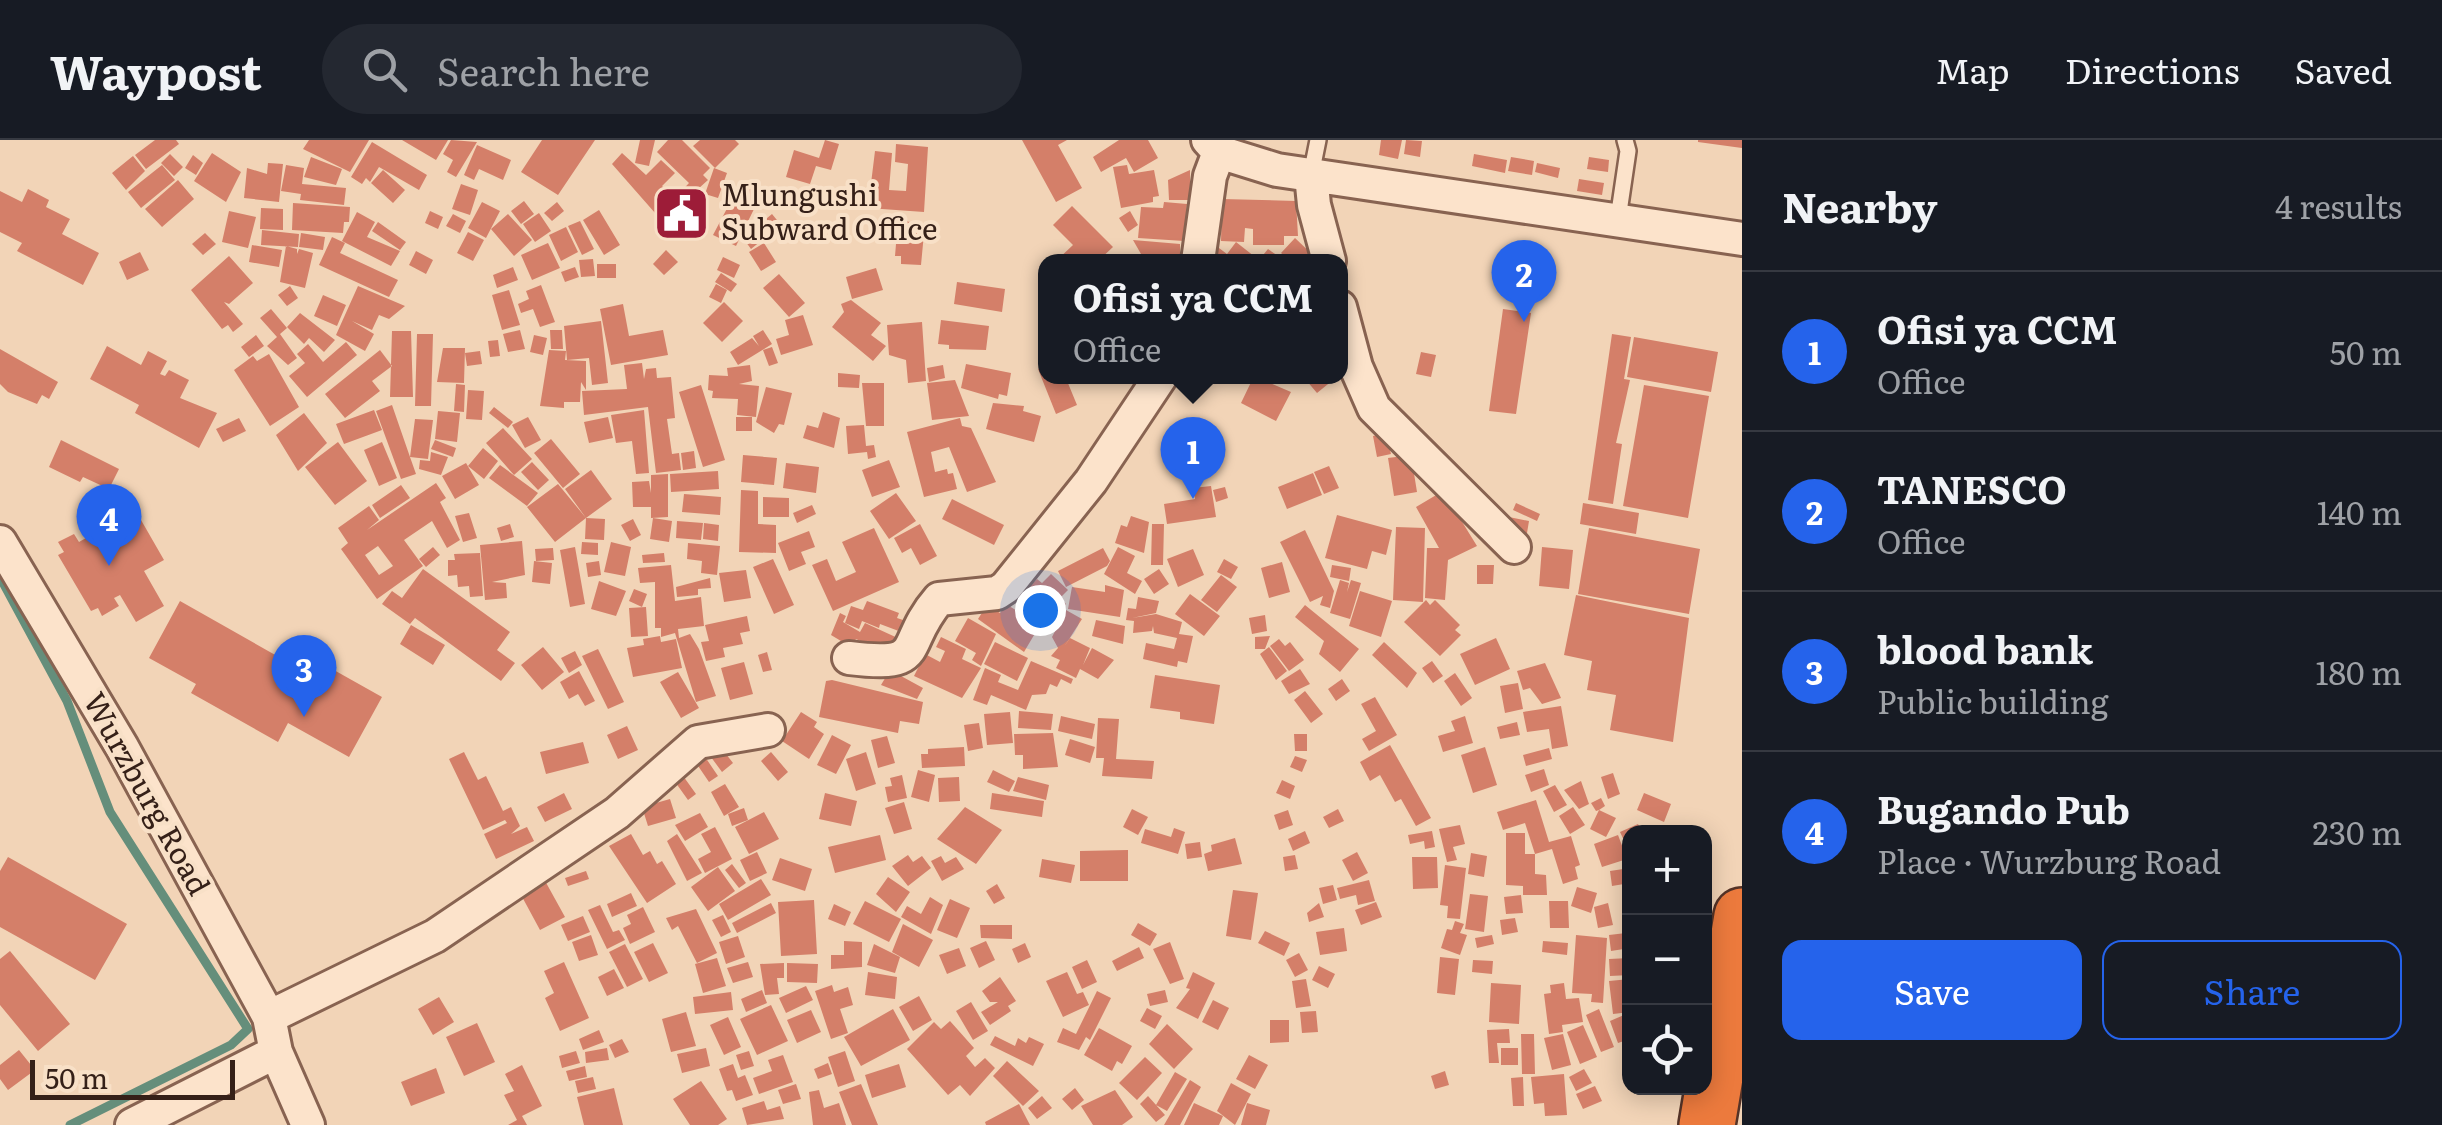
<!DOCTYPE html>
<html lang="en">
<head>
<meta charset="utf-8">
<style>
  :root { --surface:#171b24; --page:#242831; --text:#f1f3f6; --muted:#9ea1a6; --line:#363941; --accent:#2563eb }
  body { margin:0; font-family:Literata,serif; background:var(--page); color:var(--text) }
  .controls { position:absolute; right:30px; bottom:30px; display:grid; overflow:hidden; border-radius:20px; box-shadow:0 5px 25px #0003 }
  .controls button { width:90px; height:90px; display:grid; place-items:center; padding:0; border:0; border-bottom:2px solid var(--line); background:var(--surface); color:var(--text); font:50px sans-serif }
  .scale { position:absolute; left:30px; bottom:25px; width:205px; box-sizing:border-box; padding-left:10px; border:5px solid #352018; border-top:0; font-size:28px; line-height:35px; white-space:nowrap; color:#352018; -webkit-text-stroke:8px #f8e0c7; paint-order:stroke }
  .you { position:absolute; left:1040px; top:470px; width:35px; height:35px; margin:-25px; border:8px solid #fff; border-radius:50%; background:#1a73e8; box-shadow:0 0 0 15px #1a73e833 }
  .badge { display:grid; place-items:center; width:65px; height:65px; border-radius:50%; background:var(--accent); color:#fff; font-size:32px; font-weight:700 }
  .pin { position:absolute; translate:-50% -82px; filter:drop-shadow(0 2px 5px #0008) }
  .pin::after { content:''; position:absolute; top:52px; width:35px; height:30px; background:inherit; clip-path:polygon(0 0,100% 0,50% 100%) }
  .popup { position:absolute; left:1038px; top:114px; width:310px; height:130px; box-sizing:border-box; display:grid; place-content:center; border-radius:20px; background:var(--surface); filter:drop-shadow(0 2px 8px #0005); font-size:32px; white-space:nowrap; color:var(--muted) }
  .popup b { font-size:38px; color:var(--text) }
  .popup::after { content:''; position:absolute; left:50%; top:100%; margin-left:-20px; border:20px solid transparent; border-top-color:var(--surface) }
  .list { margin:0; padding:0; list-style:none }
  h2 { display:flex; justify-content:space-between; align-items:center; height:130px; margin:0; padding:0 40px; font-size:42px }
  h2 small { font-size:32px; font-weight:400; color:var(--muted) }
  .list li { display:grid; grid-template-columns:65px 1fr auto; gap:30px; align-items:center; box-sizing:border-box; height:160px; padding:0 40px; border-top:2px solid var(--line) }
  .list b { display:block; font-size:38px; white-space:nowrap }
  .list p { margin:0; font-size:32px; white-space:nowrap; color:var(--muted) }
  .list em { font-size:32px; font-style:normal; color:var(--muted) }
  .actions { display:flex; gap:20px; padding:30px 40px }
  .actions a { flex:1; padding:22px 0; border:2px solid var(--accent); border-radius:20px; text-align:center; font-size:35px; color:var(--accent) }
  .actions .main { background:var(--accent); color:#fff }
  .icon { flex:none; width:55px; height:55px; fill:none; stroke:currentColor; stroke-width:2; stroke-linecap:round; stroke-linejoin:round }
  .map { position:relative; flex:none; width:1742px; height:985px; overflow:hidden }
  header { display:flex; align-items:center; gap:60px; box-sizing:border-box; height:140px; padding:0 50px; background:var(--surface); border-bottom:2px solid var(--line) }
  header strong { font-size:48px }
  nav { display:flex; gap:55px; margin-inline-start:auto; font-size:35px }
  .search { width:700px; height:90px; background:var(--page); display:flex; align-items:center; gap:25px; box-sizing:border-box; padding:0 35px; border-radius:55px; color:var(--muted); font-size:38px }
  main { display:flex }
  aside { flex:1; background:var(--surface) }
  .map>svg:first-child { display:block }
</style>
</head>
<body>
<header>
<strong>Waypost</strong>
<div class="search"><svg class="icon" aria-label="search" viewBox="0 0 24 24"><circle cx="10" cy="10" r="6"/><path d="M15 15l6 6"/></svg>Search here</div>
<nav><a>Map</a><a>Directions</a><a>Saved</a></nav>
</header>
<main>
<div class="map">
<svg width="1742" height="985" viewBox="0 0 1742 985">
  <rect width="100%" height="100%" fill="#f2d4b7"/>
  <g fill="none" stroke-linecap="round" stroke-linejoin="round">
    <path stroke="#658e7b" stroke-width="9" d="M0 437 67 561 110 672 248 889 231 905 70 985"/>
  </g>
  <path fill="#d47f69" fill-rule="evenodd" d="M155 0H176L179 4 146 29 135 15Z
    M309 0H369L350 32 303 9Z
    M402 0H448L436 20Z
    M451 0 477 2 456 37 447 32 453 20 443 14Z
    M542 0H595L558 55 521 32Z
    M640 0H655L649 26 635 23Z
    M668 0H682L710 28 703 35 708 40 698 49 704 54 695 62 700 66 688 79 671 62 689 43 657 12Z
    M700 0H735L739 4 715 28 693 6Z
    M825 0 839 4 831 30 816 26 810 44 786 37 794 10 819 18Z
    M1022 0H1067L1058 5 1082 48 1056 62Z
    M1119 0H1148L1158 18 1134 32 1126 18 1101 32 1093 17Z
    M1381 0H1402L1398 19 1379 15Z
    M1406 0 1422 1 1420 17 1404 14Z
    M1698 0H1742V8L1698 2Z
    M372 2 427 35 419 50 379 27 370 42 366 38 362 44 351 37Z
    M896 4 928 7 924 72 868 68 875 11 892 13 889 50 906 51 908 24 895 22Z
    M477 5 511 20 503 40 479 29 474 40 464 35Z
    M212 13 241 32 226 62 194 41Z
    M622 13 646 35 661 20 675 33 662 46 670 55 666 60 689 85 677 98 612 24Z
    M170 14 183 27 174 36 161 23Z
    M1474 14 1507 20 1505 33 1472 26Z
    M193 15 203 23 196 35 185 28Z
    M133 16 145 31 126 50 112 33Z
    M311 17 342 29 336 45 304 37Z
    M1511 17 1534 21 1532 35 1508 31Z
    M1589 17 1609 20 1608 32 1587 29Z
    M268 23 283 24 279 62 244 58 247 28 267 34Z
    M1537 23 1560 28 1558 38 1535 32Z
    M162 25 175 40 141 68 128 52Z
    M286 25 304 28 302 44 346 48 344 65 300 60 301 54 281 51Z
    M1127 25 1129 34 1154 30 1159 56 1153 57V62L1121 68 1113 27Z
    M714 28 727 33 718 58 705 54Z
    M383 30 405 50 393 63 371 43Z
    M1190 30V60H1169L1168 40Z
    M1579 39 1604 43 1602 55 1577 51Z
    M178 40 194 59 162 87 145 69Z
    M741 42 763 52 756 67 734 57Z
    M461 44 478 50 470 75 452 69Z
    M28 49 49 60 46 67 70 79 62 94 99 113 83 145 17 111 22 103 0 92V51L22 62Z
    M732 59 754 69 736 106 713 95Z
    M1222 59 1296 61 1298 96H1284V105H1253V89L1245 88 1244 102 1221 101Z
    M524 61 534 74 521 84 511 71Z
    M482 62 500 71 486 98 468 88Z
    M557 62 564 71 552 81 544 73Z
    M1164 62 1187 64 1184 101 1138 98 1141 67 1163 68Z
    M293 63 350 67 349 82H344L343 93 292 90Z
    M1072 66 1113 107 1098 121H1056L1073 105 1053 85Z
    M261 68 283 69V90L260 89Z
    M599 70 620 105 604 115 583 80Z
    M229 71 256 77 248 108 222 102Z
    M430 71 443 77 438 89 425 83Z
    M1130 71 1138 85 1128 92 1119 78Z
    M357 72 375 82 367 97 400 111 391 126 342 101Z
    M539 73 551 91 535 102 523 84Z
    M453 74 466 81 460 93 446 86Z
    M508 74 532 100 514 116 491 89Z
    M772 74 781 85 751 109 743 98Z
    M886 80 925 83 921 125 901 124V116H895L896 104 884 103Z
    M580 81 594 109 582 115 568 86Z
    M378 82 406 102 400 110 372 91Z
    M566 87 578 112 561 121 549 95Z
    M262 90 299 94 298 107 261 105Z
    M468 92 484 100 473 121 457 113Z
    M205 93 216 104 203 115 192 104Z
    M301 93 325 97 323 110 299 107Z
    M332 97 345 103 340 113 398 140 389 157 319 125Z
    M1295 98 1319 121H1290L1281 113Z
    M1133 100 1180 104V121H1145Z
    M1236 102 1259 120 1268 109 1281 118 1278 121H1205L1215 105 1227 114Z
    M548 103 560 128 532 140 521 115Z
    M764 103 776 122 761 131 749 112Z
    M252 105 282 110 279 127 249 122Z
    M286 106 297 109V114L299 109 313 113 305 148 280 142Z
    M666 110 678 122 664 135 653 124Z
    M416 111 433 120 426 134 409 125Z
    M140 112 149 130 127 140 119 122Z
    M229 116 253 143 229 164 224 162 243 184 233 192 228 185 222 189 191 150Z
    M723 117 740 125 734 138 717 130Z
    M593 119 595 136 581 137 579 120Z
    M597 124H616V138H597Z
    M513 127 518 140 497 148 493 135Z
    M575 127 579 137 565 142 561 132Z
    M876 128 883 150 852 159 846 137Z
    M721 133 737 144 731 152 715 142Z
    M779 134 805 163 789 177 763 148Z
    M1525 136 1526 150 1508 151 1507 138Z
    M957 142 1005 149 1002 172 954 164Z
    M716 144 727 150 721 163 709 157Z
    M541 145 555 182 540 187 533 169 521 173 518 164 529 159 526 151Z
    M290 146 298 158 287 166 278 155Z
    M358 146 405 166 389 179 379 175 372 190 352 181 374 194 365 211 336 195Z
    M509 150 520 185 502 190 492 155Z
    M323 155 346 165 337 186 314 176Z
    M851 160 881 183 871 195 886 206 873 221 832 187 844 172 841 164Z
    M724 162 743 181 722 202 703 183Z
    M623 164 629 196 663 190 668 215 611 225 600 169Z
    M271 169 287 188 280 194 297 218 288 225 267 206 277 197 260 178Z
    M1503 169 1531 173 1516 274 1489 271Z
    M300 173 335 200 324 212 309 198 304 204 287 187Z
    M803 175 813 205 781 215 776 199 789 195 785 180Z
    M941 180 989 186 986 210 949 209V205L938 204Z
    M601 181 608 243 592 245 589 218 567 220 564 186Z
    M922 182 926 241 908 243 906 220 889 215 887 185Z
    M520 190 525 209 508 212 503 194Z
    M550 190H562L563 209H551Z
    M763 190 772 204 738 225 730 212 752 198 759 206 753 196Z
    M392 191H411L413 257H390Z
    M417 194H433L431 266H415Z
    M1612 194 1631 197 1624 239 1630 240 1616 303 1622 304 1613 364 1588 360Z
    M256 195 264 206 249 217 241 207Z
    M534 195 547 198 543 215 530 212Z
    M1634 197 1718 212 1711 252 1627 237Z
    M498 200 500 216 490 217 488 201Z
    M346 202 357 215 307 257 289 236 305 223 297 214 308 204 323 222Z
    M107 206 141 225 148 211 167 221 160 234 165 236 169 230 189 240 180 258 217 273 199 308 135 273 139 265 90 239Z
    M772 207 778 223 769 226 763 210Z
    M443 208H465L464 243 437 242Z
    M0 209 58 242 49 259 42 255 37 264 8 252 0 244Z
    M380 210 392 226 372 241 380 251 345 278 325 254Z
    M549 210 566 211 565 220 586 221V250L581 242 580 262H564V268L540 266Z
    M480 211 482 224 467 226 465 213Z
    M1421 212 1436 215 1431 237 1416 234Z
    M269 214 299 267 270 286 234 230 253 216 257 221Z
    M642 223 644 239 646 229 656 228 657 238 671 237 675 278 667 279 672 314 679 313 681 330 656 333 648 267 584 275 582 251 627 249 624 225Z
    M966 224 1011 233 1007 256 999 254 998 259 961 248Z
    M750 225 752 241 739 244 759 246 756 277 737 275 738 259 712 258 713 251 708 250 709 235 728 236 727 228Z
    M943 225 945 238 929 242 927 228Z
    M1046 226V236H1065L1077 265 1056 274 1038 229Z
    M838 233 860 235 859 248 838 247Z
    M1254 236 1291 252 1276 281 1241 263Z
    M1310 236H1331L1333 240 1317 253 1306 240Z
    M955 240 969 276 932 280 927 243Z
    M862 243H884V286H866Z
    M456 244 465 245 464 272 454 271Z
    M701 245 725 320 703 327 679 252Z
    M1644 245 1709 256 1688 378 1623 366Z
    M766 247 792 253 784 285 779 284 774 293 756 282Z
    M468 250 484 251 482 280 466 279Z
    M993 263 1024 266 1023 271 1041 276 1034 302 986 289Z
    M392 265 410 317 415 279 433 280 428 319 410 317 416 334 401 339 376 271Z
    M494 267 513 282 508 288 489 273Z
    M374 270 382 290 344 304 336 284Z
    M644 270 649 333 636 334 632 301 616 303 611 275Z
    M438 271 460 273 457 302 435 299Z
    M823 272 840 278 834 308 803 298 807 285 818 288Z
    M304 273 327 303 298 331 276 295Z
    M528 277 541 300 525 308 512 285Z
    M608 277 613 298 589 303 584 282Z
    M736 277H752V291H736Z
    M239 278 246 291 223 302 216 289Z
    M960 278 962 286 971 288 996 342 967 352 949 307 931 312 935 332 947 329 948 334 953 333 957 349 924 357 907 292Z
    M864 285 866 306 874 305 876 317 868 319 867 312 848 314 846 286Z
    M503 288 532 319 514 335 486 303Z
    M1386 293 1391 314 1377 317 1373 296Z
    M551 299 580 334 563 348 534 313Z
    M61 300 119 329 109 349 83 337 80 342 49 327Z
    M435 300 456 308 453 317 431 309Z
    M338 302 367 341 335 365 305 327Z
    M382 302 397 338 379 346 364 310Z
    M483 308 498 321 484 339 468 326Z
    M694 311 696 328 683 330 681 313Z
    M431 312 448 317 441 335 419 329 420 320 430 321Z
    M743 315 777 318 774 345 741 342Z
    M1411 315 1417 352 1394 356 1388 318Z
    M889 320 900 347 872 357 862 330Z
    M532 322 549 340 538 350 521 332Z
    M466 323 479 345 455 359 442 336Z
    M786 323 819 327 816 353 783 348Z
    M500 325 538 353 527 366 489 338Z
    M1329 326 1339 348 1324 354 1314 332Z
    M591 330 612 359 586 378 565 349Z
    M718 331 719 349 671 352 670 334Z
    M1313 333 1322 355 1287 369 1278 347Z
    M668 334V377L651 378V367H633L632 342 649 341 651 353V335Z
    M436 343 446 358 440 362 460 400 447 408 432 381 404 400 423 426 377 459 341 409 348 403 338 388 369 366 379 380 367 390ZM378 406 393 426 379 435 365 415Z
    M558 344 586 378 555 402 527 367Z
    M401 345 410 358 380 378 372 365Z
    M1211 346 1216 377 1167 384 1164 364 1195 359 1193 348Z
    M1225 347 1228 358 1216 362 1213 350Z
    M741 350 758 351V384L776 385V413L739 412Z
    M1443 351 1477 406 1448 420 1445 460 1425 458 1427 408H1439L1416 367Z
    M896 353 916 381 889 399 870 371Z
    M684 354 721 357 720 375 682 372Z
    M763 357 789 358V377H763Z
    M952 359 1004 385 994 405 942 379Z
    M1516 363 1540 374 1537 381 1513 370Z
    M1583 363 1639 373 1636 394 1580 384Z
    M812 365 816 374 797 383 793 373Z
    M469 373 477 398 463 402 455 376Z
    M1337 375 1392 390 1386 415 1372 411 1367 429 1325 418Z
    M1131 376 1149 382 1144 413 1115 403 1121 385 1127 387Z
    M1504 376 1529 381 1526 399Z
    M586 378 605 379 604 400 585 399Z
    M653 378 672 381 669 402 650 399Z
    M633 379 641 395 630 401 621 385Z
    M141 380 164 420 144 431 164 466 136 482 120 455 114 458 119 466 102 476 98 468 91 471 58 415 64 412 58 402 74 394 79 402 114 382 120 393Z
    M677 381 703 383 701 400 676 398Z
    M704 383 719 385 718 401 703 399Z
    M510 384 514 397 501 401 497 388Z
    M920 384 937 416 920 425 911 408 902 413 894 398Z
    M1152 384H1164L1163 425H1151Z
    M1396 387 1425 388 1423 462 1393 460Z
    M874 388 899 442 833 471 812 425 827 419 836 441 856 432 842 402Z
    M1589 388 1700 409 1689 474 1578 454Z
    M1305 390 1334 451 1330 468 1320 465 1323 456 1310 462 1280 402Z
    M809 391 815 407 801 412 806 424 789 431 778 403Z
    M522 401 525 435 492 442 506 443 507 458 485 460 480 405Z
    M582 402 598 403V415L581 414Z
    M611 402 631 407 625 436 604 432Z
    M688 403 720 406 717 435 701 433 702 421 687 419Z
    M433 407 440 415 426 427 419 419Z
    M575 407 585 464 570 467 560 410Z
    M1118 407 1135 416 1127 433 1142 441 1135 454 1104 434Z
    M1542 407 1573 410 1569 449 1539 446Z
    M553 408 554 420 536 421 535 409Z
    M1103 408 1110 421 1107 426 1066 447 1058 431Z
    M1193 409 1204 435 1178 447 1167 419Z
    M480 413 483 456 470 457 469 446 458 447 457 435 448 436V420H455L454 414Z
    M664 413 665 422 643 423 642 415Z
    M773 419 794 465 774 474 753 427Z
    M1224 419 1238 427 1231 439 1217 432Z
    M534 421 552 423 550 444 532 442Z
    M599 421 601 435 588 437 586 423Z
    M1282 422 1290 452 1269 458 1261 428Z
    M671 425 675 461 701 457 704 486 678 489 679 498 690 494 699 509 716 556 696 562 675 493 661 497V488H655V442L640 443 638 428Z
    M1332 425 1351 428 1349 441 1330 437Z
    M1477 425H1494L1493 444H1477Z
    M423 429 510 492 497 510 515 523 501 541 415 478 410 484 382 464 392 451 402 458Z
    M1159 429 1169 444 1154 454 1144 439Z
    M746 430 751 458 724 462 719 433Z
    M1051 434 1068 450 1060 458 1066 464 1050 480 1023 454 1037 439 1042 443Z
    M1221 435 1237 447 1217 472 1201 460Z
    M710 438 711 448 698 449V455L677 457 676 447Z
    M1340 440 1349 443 1347 452 1351 440 1361 443 1350 479 1330 473Z
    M599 441 626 451 616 476 591 469Z
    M1105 445 1124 450 1120 477 1068 469 1072 447 1105 452Z
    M634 449 647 454 642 467 629 461Z
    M1360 451 1392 461 1381 497 1349 486Z
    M1190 454 1220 476 1204 496 1175 474Z
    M1576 455 1689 478 1673 602 1610 590 1616 555 1587 550 1592 521 1564 515Z
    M1138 457 1159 461 1156 473 1132 478 1156 474 1182 482 1179 494 1193 496 1187 523 1178 521 1177 527 1143 519 1146 503 1174 509 1177 498 1154 493 1153 486 1152 491 1133 493 1134 481 1126 480 1128 468 1136 469Z
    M1426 460 1430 465 1435 460 1460 485 1455 490 1461 495 1440 516 1404 482Z
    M180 461 277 516 284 502 382 557 349 617 288 583 278 602 191 553 196 544 149 518Z
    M867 461 899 473 897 478 909 482 904 493 880 484 879 488 862 481 859 489 845 483 851 466 863 470Z
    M1006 464 1040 485 1024 512 978 479 987 465 1000 473Z
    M1305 465 1359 509 1340 532 1319 514 1324 501 1295 477Z
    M646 467 648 496 631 497 629 468Z
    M1066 470 1082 479 1064 507 1070 498 1090 508 1083 525 1092 508 1114 520 1098 539 1080 529 1076 538 1056 528 1060 520 1051 516 1058 508 1052 497Z
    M840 473 846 476 843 482 860 492 865 483 902 500 894 517 856 499 851 507 831 495Z
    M1265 475 1267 491 1252 494 1249 478Z
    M747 476 750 491 740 493 743 504 723 508 725 517 706 521 701 502 709 501 705 485Z
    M968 478 996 494 981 526 972 520 976 513 955 501Z
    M1096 480 1125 486 1123 504 1092 496Z
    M411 485 445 505 433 525 400 504Z
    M660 496 661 502 676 499 682 528 633 537 627 508 644 505 643 499Z
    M1270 496 1265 509H1255V497Z
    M941 497 966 509 962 519 981 528 962 558 914 536 925 514 940 522 945 511 936 507Z
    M1496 498 1510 529 1475 545 1460 514Z
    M1279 499 1285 506 1290 502 1304 520 1289 531 1270 506Z
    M995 502 1028 518 1017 541 984 524Z
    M1384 502 1417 533 1407 548 1372 515Z
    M543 507 564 532 542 550 521 525Z
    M1269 507 1287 531 1276 540 1260 514Z
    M598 509 624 562 608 569 582 516Z
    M575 511 582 525 569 533 561 518Z
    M767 512 772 530 763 532 758 515Z
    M1031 521 1073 539 1071 544 1061 539 1057 547 1050 544 1046 554 1032 555 1026 570 991 555 987 565 973 560 985 528 1001 535 998 542 1018 550Z
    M1432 521 1443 536 1433 543 1422 528Z
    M744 522 753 554 730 560 721 528Z
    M1545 523 1561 558 1542 564 1530 548 1523 550 1517 531Z
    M1300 529 1310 544 1289 554 1281 541Z
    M890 530 923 548 917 559 881 545Z
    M579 531 595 561 585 566 578 554 569 559 560 542Z
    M678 532 699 568 681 578 660 542Z
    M1455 533 1472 558 1461 566 1444 541Z
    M1155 535 1220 545 1214 584 1180 579V572L1150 568Z
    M1342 539 1350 551 1336 561 1328 549Z
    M832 540 923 562 919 584 900 581 898 593 819 577 826 541Z
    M1518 543 1523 569 1505 573 1500 546Z
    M1305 551 1323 574 1311 583 1294 560Z
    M1375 557 1397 595 1369 611 1362 599 1376 591 1361 564Z
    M1561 566 1568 606 1552 609 1549 589 1527 592 1523 572Z
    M1019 571 1053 574 1051 590 1018 588Z
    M801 572 817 582 814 587 824 594 809 619 782 601Z
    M1010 572 1013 603 987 605 984 574Z
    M1061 576 1095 584 1092 599 1058 591Z
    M1465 576 1473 603 1443 612 1438 596 1455 591 1451 581Z
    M1098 578 1119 579 1116 619 1154 621 1152 639 1102 636 1104 618H1096Z
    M1517 582 1520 595 1500 599 1497 587Z
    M979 583 983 608 968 611 964 585Z
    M627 586 638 610 618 619 607 595Z
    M1053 593 1058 627 1023 629V615H1015L1014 594Z
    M1294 594H1307V611H1295Z
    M832 595 851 605 836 634 817 625Z
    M887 596 895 623 878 628 871 600Z
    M1070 599 1095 607 1090 623 1065 615Z
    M583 602 589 623 546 634 540 612Z
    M719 605 733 623 722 632 708 613Z
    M1390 605 1431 678 1416 686 1401 659 1395 662 1380 635 1370 641 1360 622Z
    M964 607 965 626 922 628 921 614H928V609Z
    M1485 607 1497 645 1473 653 1461 615Z
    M1549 608 1552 619 1526 626 1523 615Z
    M701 611 718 636 709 642 692 617Z
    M464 612 478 640 486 636 503 671 511 667 520 686 511 694 527 687 534 701 496 719 484 694 507 683 505 680 483 690 449 619Z
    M771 612 788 632 778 641 761 621Z
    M866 612 876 644 856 651 846 619Z
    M1295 616 1307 620 1302 632 1290 627Z
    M676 626 696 654 688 660 668 632Z
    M1544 629 1549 645 1531 652 1525 635Z
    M918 630 935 635 929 662 911 657Z
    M993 630 1015 641 1009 652 987 642Z
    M1613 633 1620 654 1608 659 1601 637Z
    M902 635 907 658 888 662 885 647 892 646 890 638Z
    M959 637 960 661 939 662 938 638Z
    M1018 637 1049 645 1046 660 1013 651Z
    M1282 640 1295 646 1290 659 1276 653Z
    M1581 641 1589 664 1579 669 1564 650Z
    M725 644 739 667 724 676 711 652Z
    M1555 645 1567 665 1554 672 1543 651Z
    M564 653 572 669 545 682 537 667Z
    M825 653 857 661 851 686 819 679Z
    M992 653 1044 661 1042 677 990 669Z
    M1644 653 1671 664 1664 682 1637 670Z
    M1601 658 1605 666 1599 670 1616 678 1606 697 1590 689 1599 670 1596 671 1591 663Z
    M670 659 676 678 648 686 642 667Z
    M1536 660 1549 702 1571 696 1580 725 1575 727 1578 739 1563 744 1552 709 1535 714V734L1546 735 1547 755H1523V746L1506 745V693H1525V714H1535L1525 683 1503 690 1497 672Z
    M904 662 912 689 894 694 885 668Z
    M965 667 1002 690 976 724 937 699Z
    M1573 667 1585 685 1570 694 1559 676Z
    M744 668 748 680 732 686 728 674Z
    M1132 669 1148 677 1138 695 1123 687Z
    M1338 669 1344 681 1329 688 1323 677Z
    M1288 670 1293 685 1279 690 1274 675Z
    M764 672 779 699 749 714 735 687Z
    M700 673 708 687 685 701 675 685Z
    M1638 684 1642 692H1630V713L1620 692Z
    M1460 685 1465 704 1453 707 1457 720 1447 722 1439 689Z
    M715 687 732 719 705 733 698 719 711 712 701 694Z
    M1174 688 1185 692 1178 714 1141 703 1145 689 1171 697Z
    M1305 691 1310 703 1293 711 1288 699Z
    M1432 691 1435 707 1425 709 1424 701 1410 704 1408 695Z
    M631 694 643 715 650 711 657 724 662 721 676 744 647 763 609 706Z
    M677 694 702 733 687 741 667 701Z
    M880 695 886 720 835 733 828 707Z
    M1618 695 1627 719 1602 727 1594 704Z
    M1235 698 1242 724 1208 731 1204 714 1212 711 1211 705Z
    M1200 702 1202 717 1187 719 1185 704Z
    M1128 710V741H1080V711Z
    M757 712 767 733 750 741 740 720Z
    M1357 712 1368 733 1353 741 1342 720Z
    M1471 713 1487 716 1484 737 1468 734Z
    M908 715 913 722 922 716 931 728 908 746 892 726Z
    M1295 715 1298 729 1285 731 1283 717Z
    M941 716 945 723 956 717 964 729 942 741 931 721Z
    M8 717 127 784 95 840 0 787V731Z
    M1412 717H1437L1438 748 1413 749Z
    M780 718 812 729 805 751 772 740Z
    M1042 719 1075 725 1071 743 1039 737Z
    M732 724 746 743 739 748 725 730Z
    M1445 725 1466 728 1460 779 1447 778 1448 766 1440 765Z
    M718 727 735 751 708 771 691 747Z
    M1630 728V743L1612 746 1610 731Z
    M586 731 589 739 568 746 565 738Z
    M888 737 910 752 896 772 876 754Z
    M544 739 565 777 540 790 520 753Z
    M761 739 771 755 728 780 719 764Z
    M1369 740 1375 761 1358 765 1356 755 1340 759 1337 748Z
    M997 744 1005 758 994 764 986 751Z
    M1333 745 1337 760 1323 764 1319 748Z
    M1577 747 1597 753 1591 773 1571 766Z
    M1233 750 1258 753 1251 800 1226 796Z
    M631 753 637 766 612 777 607 764Z
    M1470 754 1488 756 1484 792 1465 789Z
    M1521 755 1523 773 1506 774 1504 757Z
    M930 757 943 765 931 794 901 777 907 766 921 774Z
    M950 759 970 768 957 798 937 790Z
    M814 760 817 814 781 816 778 762Z
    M865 761 901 779 889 802 853 784Z
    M1549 761H1568L1569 788H1550Z
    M1376 762 1382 777 1361 785 1355 770Z
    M771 763 776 773 737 793 732 783Z
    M1319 763 1324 777 1309 782 1307 773Z
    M1608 763 1613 785 1598 788 1594 767Z
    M834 764 851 772 845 786 828 779Z
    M600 765 613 792 619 790 625 800 607 809 588 770Z
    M1630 766V808L1611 811 1609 795 1626 793 1622 767Z
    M643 767 655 792 630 804 623 788 631 784 627 775Z
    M696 769 717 813 697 823 678 786 672 790 666 778Z
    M723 775 731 792 721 797 712 780Z
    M583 776 590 792 568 801 561 785Z
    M1515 778 1518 792 1502 795 1500 780Z
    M1455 781 1464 784 1460 793 1467 795 1460 815 1441 808 1447 789 1452 790Z
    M1138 783 1157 794 1150 806 1131 795Z
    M903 784 933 800 919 827 892 812Z
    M980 785H1012V799L981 798Z
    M1344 788 1347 811 1320 815 1316 792Z
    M1265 791 1290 803 1284 816 1258 803Z
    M591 795 598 815 579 821 572 802Z
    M1492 795 1494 804 1477 808 1475 798Z
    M1576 795 1607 798 1603 863 1591 862 1592 854 1572 853Z
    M738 796 745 817 726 824 719 802Z
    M844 801 862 802V827L831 829V815H844Z
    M986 801 995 820 979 828 970 808Z
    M1543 801 1568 803 1567 815 1542 812Z
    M1170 802 1184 839 1170 844 1153 809Z
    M653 803 668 833 649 842 634 812Z
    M1025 803 1031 817 1018 823 1012 809Z
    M625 804 643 839 627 847 609 812Z
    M874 804 900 817 895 833 867 825Z
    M1139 807 1144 818 1117 831 1112 821Z
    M959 808 966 826 947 834 939 815Z
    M10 811 70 884 38 911 0 865V819Z
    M1299 813 1308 830 1295 837 1286 820Z
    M1440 817 1459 819 1455 855 1437 853Z
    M717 818 726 846 703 853 695 824Z
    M1630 818V835L1610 836 1609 819Z
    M1087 820 1097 842 1082 849 1072 827Z
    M1473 820 1493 821 1492 834 1472 832Z
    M564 822 589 878 560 891 545 858 554 853 544 831Z
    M748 822 753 837 733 843 727 828Z
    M784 823V838H777L779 854 765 855 760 824Z
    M787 823 818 824 817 843 787 842Z
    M1319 826 1335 834 1328 848 1312 840Z
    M614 829 624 848 607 856 598 837Z
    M868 832 897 837 895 859 865 855Z
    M1067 832 1077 854 1083 852 1089 865 1063 877 1046 841Z
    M1193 832 1215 843 1198 879 1176 868 1190 849 1186 848Z
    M1000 837 1016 861 1008 866 1011 871 990 885 981 872 998 862H990L982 851Z
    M1306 839 1311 866 1296 868 1292 841Z
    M1630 839V872L1613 874 1609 841Z
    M1491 843 1521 845 1519 884 1489 882Z
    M1564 843 1566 859 1579 858 1583 882 1562 885 1563 892 1549 894 1544 854 1551 853 1550 845Z
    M832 845 834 852 848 847 853 865 840 869 848 893 831 899 815 851Z
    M806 846 813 860 786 873 779 858Z
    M762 850 767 863 746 872 741 859Z
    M1165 850 1168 862 1150 866 1147 854Z
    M1097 851 1111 858 1090 900 1086 897 1079 910 1057 902 1063 888 1076 894Z
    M731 852 733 870 695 874 693 857Z
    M919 856 932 880 913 891 899 867Z
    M439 857 454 882 433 895 418 869Z
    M1213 860 1229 868 1218 890 1202 882Z
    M971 862 988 891 973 900 956 871Z
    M771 865 788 901 757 915 740 879Z
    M1147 868 1162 876 1155 889 1140 881Z
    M893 869 910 900 861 926 844 897Z
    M1599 869 1614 907 1601 912 1586 875Z
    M811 870 821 892 797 903 787 880Z
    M1316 871 1318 892 1302 893 1300 872Z
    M686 872 696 906 671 912 662 879Z
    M1624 875 1630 899 1618 903 1610 881Z
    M728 877 741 907 724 915 710 885Z
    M1270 880H1289V902L1270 903Z
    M950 881 974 908 966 916 975 927 985 918 995 928 970 956 960 945 948 955 907 909 934 882 941 889Z
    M477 883 495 922 464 936 446 897Z
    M1167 884 1193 909 1174 929 1149 904Z
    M1583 885 1597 917 1580 924 1567 892Z
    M1099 888 1132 906 1122 924 1117 921 1112 931 1084 915Z
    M1509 889 1510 903H1497L1499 923H1489L1487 890Z
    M599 890 604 902 583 910 579 899Z
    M1521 894H1534L1535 934H1522Z
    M1563 894 1571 925 1552 930 1544 898Z
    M995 896 1015 906 1018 898 1026 903 1029 897 1044 904 1033 926 990 905Z
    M622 899 629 912 615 918 609 905Z
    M607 908 609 920 586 923 585 912Z
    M706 908 710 926 682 933 677 914Z
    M1501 908H1518V925H1501Z
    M19 910 35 930 8 950 0 939V925Z
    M576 911 580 923 562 928 559 916Z
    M749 911 754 926 741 930 736 915Z
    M845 911 855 941 838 947 828 917Z
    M783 915 793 942 759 954 753 938 772 931 768 920Z
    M1249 915 1268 925 1255 949 1236 939Z
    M1145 917 1162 933 1137 960 1119 943Z
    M1007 921 1039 951 1023 966 993 936Z
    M828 923 832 934 818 939 814 929Z
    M733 924 738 938 745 935 753 955 736 961 732 950 727 951 719 929Z
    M899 924 906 947 872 958 865 935Z
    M522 925 542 966 522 976 527 985H508L517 980 504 955 514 951 505 934Z
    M585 926 587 937 569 941 566 931Z
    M436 928 445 953 411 966 401 942Z
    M1584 929 1592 943 1576 951 1569 937Z
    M1445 931 1449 945 1435 949 1431 936Z
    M1175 932 1187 939 1167 971 1156 965Z
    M1564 934 1567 975 1545 976 1544 963 1534 964 1531 937Z
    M593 937 596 949 578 953 575 941Z
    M1523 937 1524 966H1513L1511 938Z
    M1190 940 1201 947 1180 985H1164Z
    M701 941 727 979 718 985H690L673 959Z
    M1231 943 1251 954 1235 985 1217 971Z
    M796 944 801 959 783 964 778 950Z
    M861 944 878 985H852L839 952Z
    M1595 946 1602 961 1583 969 1576 954Z
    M614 948 623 985H584L577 957Z
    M1075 948 1084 960 1072 970 1062 959Z
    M819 950 824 968 839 963 846 985H813L809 952Z
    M1115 950 1133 977 1122 985H1093L1081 966Z
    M1042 956 1052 968 1037 979 1028 968Z
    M1148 956 1165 975 1156 982 1140 964Z
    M764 961 767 970 780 966 784 979 747 985 742 968Z
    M1194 963 1223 976 1219 985H1184Z
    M1247 963 1270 970 1266 985H1241Z
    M1019 964 1030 985H986L985 982Z"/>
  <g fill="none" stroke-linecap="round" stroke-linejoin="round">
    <defs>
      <path id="lane" d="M1311 35 1318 0
        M1618 79 1628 11 1625 0"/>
      <path id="street" d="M1208 0 1219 12 1277 30 1742 99
        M1311 35 1314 65 1329 121
        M1198 121 1210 36 1219 12
        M1340 167 1356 227 1374 268 1514 407
        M0 402 122 607 269 877 276 912 308 985
        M849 518C930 528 898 506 939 459L997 453 1006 447 1091 341 1161 236
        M269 877 435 796 617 673 698 602 768 590
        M132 985 276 912"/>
      <path id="highway" d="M1707 985 1742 776"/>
    </defs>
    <use href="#lane" stroke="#886351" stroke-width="20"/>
    <use href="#street" stroke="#886351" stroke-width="38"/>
    <use href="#highway" stroke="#553327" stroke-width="60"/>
    <use href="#lane" stroke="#fce3cb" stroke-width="15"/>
    <use href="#street" stroke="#fce3cb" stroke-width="32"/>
    <use href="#highway" stroke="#ec7a3d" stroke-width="55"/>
  </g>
  <defs>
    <symbol id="civic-square" viewBox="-11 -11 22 22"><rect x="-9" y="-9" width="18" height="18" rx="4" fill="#9d1c38" stroke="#f8e0c7"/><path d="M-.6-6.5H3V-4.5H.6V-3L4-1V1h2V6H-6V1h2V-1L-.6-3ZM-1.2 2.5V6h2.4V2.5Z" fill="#fff"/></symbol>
  </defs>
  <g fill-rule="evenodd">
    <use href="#civic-square" x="650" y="42" width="63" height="63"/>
  </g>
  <g text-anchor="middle" stroke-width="8" stroke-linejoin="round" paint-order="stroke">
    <g font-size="30" fill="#352018" stroke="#f8e0c7" text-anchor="start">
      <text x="721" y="66">Mlungushi<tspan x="721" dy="34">Subward Office</tspan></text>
    </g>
    <g font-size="30" fill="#352018" stroke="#f8e0c7">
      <text transform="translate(146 654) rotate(61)" y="10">Wurzburg Road</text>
    </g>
  </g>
</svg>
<div class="controls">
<button>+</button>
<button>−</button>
<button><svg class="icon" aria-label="locate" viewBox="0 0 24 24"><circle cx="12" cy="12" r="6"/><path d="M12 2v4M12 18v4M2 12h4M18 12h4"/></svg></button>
</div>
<div class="scale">50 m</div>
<div class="you"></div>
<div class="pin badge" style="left:1193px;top:359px">1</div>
<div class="popup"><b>Ofisi ya CCM</b>Office</div>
<div class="pin badge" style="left:1524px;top:182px">2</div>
<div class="pin badge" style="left:304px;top:577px">3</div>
<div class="pin badge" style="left:109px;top:426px">4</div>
</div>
<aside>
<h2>Nearby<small>4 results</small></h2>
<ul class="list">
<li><span class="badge">1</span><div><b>Ofisi ya CCM</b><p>Office</p></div><em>50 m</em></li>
<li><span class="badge">2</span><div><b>TANESCO</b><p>Office</p></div><em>140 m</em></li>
<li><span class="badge">3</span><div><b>blood bank</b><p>Public building</p></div><em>180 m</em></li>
<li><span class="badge">4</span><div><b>Bugando Pub</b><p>Place · Wurzburg Road</p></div><em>230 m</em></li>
</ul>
<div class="actions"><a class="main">Save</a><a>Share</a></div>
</aside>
</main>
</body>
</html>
